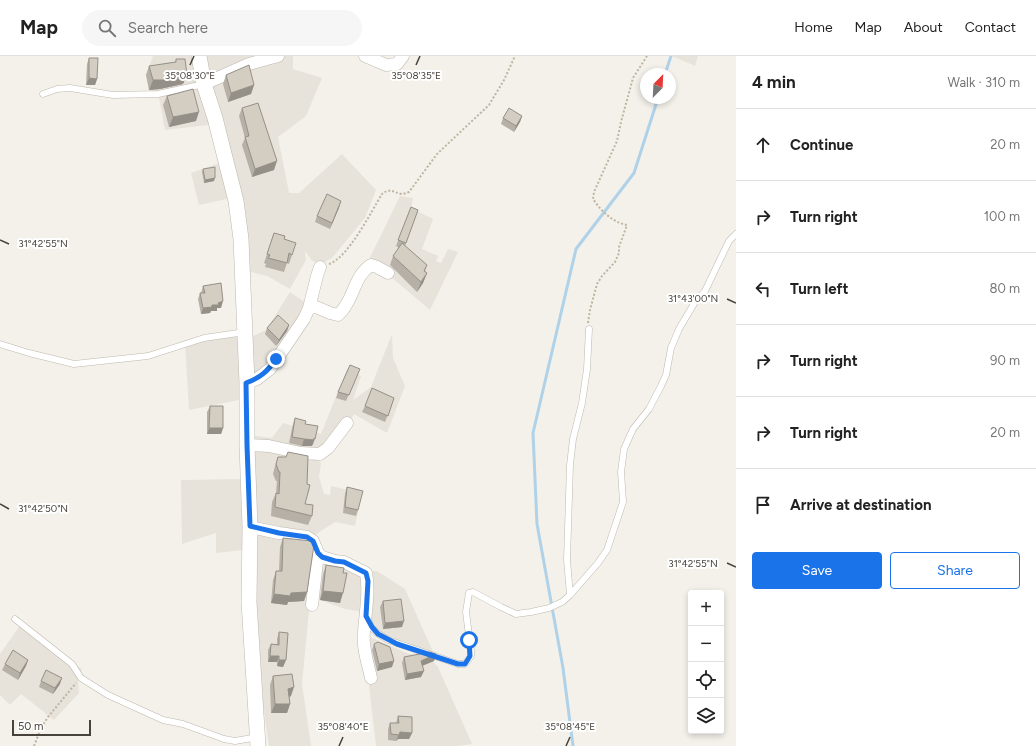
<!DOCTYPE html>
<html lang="en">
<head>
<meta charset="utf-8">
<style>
  :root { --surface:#fff; --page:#f6f6f6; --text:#222; --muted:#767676; --line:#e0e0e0; --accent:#1a73e8 }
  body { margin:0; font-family:Figtree,sans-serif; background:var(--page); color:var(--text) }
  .controls { position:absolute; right:12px; bottom:12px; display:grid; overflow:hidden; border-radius:4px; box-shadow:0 2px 6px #0003 }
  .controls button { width:36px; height:36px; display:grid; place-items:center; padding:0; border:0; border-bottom:1px solid var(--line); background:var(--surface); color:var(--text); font:20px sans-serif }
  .compass { position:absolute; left:640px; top:12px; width:36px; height:36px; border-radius:50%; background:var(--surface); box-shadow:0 2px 6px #0003; rotate:24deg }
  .scale { position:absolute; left:12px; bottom:10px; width:79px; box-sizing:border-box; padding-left:4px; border:2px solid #47423a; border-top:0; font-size:11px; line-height:14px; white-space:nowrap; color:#47423a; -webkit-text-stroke:3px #fff; paint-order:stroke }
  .stop { position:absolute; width:12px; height:12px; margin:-9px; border:3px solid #1a73e8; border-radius:50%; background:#fff }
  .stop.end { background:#1a73e8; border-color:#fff; box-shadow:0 1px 4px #0008 }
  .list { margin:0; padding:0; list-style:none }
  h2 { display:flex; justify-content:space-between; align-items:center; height:52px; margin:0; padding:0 16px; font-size:17px }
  h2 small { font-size:13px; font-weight:400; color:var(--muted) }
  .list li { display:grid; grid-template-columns:26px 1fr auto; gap:12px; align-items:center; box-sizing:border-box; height:72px; padding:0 16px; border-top:1px solid var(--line) }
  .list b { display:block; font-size:15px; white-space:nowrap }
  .list em { font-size:13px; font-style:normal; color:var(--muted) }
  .actions { display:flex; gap:8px; padding:12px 16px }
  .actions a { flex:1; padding:9px 0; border:1px solid var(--accent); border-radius:4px; text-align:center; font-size:14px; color:var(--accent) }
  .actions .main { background:var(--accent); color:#fff }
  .icon { flex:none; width:22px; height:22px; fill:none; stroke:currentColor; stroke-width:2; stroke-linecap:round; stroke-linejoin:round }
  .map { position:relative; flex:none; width:736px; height:690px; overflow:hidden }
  header { display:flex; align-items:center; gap:24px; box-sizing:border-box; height:56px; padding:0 20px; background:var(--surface); border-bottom:1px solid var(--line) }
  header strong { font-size:19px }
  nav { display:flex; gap:22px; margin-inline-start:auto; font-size:14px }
  .search { width:280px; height:36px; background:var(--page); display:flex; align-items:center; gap:10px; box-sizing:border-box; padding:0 14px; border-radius:22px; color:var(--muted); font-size:15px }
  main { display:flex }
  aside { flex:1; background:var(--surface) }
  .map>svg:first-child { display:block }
</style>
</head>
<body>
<header>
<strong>Map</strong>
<div class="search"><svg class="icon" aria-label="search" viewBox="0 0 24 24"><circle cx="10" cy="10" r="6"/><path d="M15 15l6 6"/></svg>Search here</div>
<nav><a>Home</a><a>Map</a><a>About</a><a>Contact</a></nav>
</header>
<main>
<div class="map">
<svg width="736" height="690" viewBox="0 0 736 690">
  <rect width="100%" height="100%" fill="#f4f1eb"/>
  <path fill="#e7e3da" d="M153 0H293V13L322 22 306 60 278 81 289 137H299L342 98 376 134 365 162 332 202 323 207 312 205 305 195 306 204 290 233 267 220 239 213 231 142 199 149 191 117 225 105 216 68 165 74 158 37 149 34 146 19Z
    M672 0H698L695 10Z
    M400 140 413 142 411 152 433 163 422 193 438 200 436 205 441 207 448 193 458 196 430 254 385 216 365 212Z
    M290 236 312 251 269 312 250 324 246 283 266 274Z
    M239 277V344L189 354 185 286Z
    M392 278 393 302 405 330 387 377 354 358 328 399 316 402 321 407 319 421 324 438 330 439 331 430 362 437 355 470 335 466 310 482 315 491 302 628 311 690H269L250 560V379L272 382 283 367 321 378 347 313 361 320 353 344 371 331Z
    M242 423 243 494 216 497V477L182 488 181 424Z
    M323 508 354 513 365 521 364 556 345 553 317 543Z
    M368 515H377L405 533 435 600 377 577 368 564Z
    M21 568 46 589 82 613 78 623 79 637 54 664 21 638 10 649 0 639V598Z
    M370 581 409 598 428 600 438 611 472 688 458 690H376L367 613 373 610Z"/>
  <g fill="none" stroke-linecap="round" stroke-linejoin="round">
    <path stroke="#afd2e9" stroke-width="3" d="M665 18 671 0
      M573 690 563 612 537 468 533 377 576 193 634 117 658 42"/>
    <defs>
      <path id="service" d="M43 38 57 33 70 32 113 39 158 38 204 28
        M0 288 29 297 74 308 148 300 204 282 245 276
        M570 539 567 504 570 409 573 383 582 347 587 313 589 273
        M15 563 72 608 81 622 108 639 163 664 183 668 224 683 235 685 258 681
        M368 563 371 571 377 577 388 584 458 608H465L471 600V595L466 556 469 537 473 536 501 551 516 558 531 556 549 552 562 546 570 539 598 507 607 494 623 446 621 416 624 393 633 373 649 353 661 330 666 319 671 292 679 273 695 246 705 235 729 185 736 178"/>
      <path id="minor" d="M365 0 386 9 397 8 403 0
        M204 28 249 8 278 0
        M309 252 316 251 330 257 338 259C341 256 344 253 346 249 355 235 356 219 371 209L377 211 388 217
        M247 327 257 323 270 313 304 263 309 252 317 220 320 211
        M247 389 269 390 301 397 320 398 328 392 347 367
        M250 471 279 477 307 481 313 485 318 497 322 501 335 505 344 506 366 517C370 537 365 557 364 576 362 591 368 608 371 622
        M312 549 318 497"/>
      <path id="tertiary" d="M199 0 204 28 215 62 236 145 241 183 247 327V389L250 471 249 546 258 690"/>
    </defs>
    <use href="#service" stroke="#beb8ae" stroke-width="7"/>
    <use href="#minor" stroke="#beb8ae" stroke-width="13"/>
    <use href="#tertiary" stroke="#beb8ae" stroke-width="16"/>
    <path stroke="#beb4a1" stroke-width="2" stroke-dasharray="2 2" stroke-linecap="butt" d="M329 208C348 202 371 156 382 138 391 131 393 137 402 138 404 138 406 137 409 136L437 98 489 49 504 24 515 0
      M588 267 590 254 597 228 602 220 615 206 619 197V191L627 169C612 166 601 155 593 143L594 136 617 85 621 66 633 22 647 0
      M34 690 41 672 48 661 76 627"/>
    <use href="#service" stroke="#fff" stroke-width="6"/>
    <use href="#minor" stroke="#fff" stroke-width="12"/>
    <use href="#tertiary" stroke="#fff" stroke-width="15"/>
  </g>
  <path fill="#b6b0a7" d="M89 2 97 23 95 29H86L87 8Z
    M176 3 187 19 183 28 160 33 149 34 146 19 149 10 175 7Z
    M226 19 254 29 251 38 228 46 223 28Z
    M167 40 196 65 169 71 163 49Z
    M242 52 274 114 252 121 242 89 245 82 239 60Z
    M522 60 520 66 514 76 501 68 503 62Z
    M203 113 214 125 204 127 202 116Z
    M341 145 330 173 315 166 317 160Z
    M411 151 418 154 405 190 427 209 425 215 427 217 423 227 417 236 390 209 393 200 399 192 396 190Z
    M274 177 284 183 292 199 289 208 287 207 284 216 265 211 266 208 264 207Z
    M203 230 221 252H217V255H211L210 257 201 258 198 243 200 237H201Z
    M289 269 287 275 276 290 265 278 267 272Z
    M360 313 346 345 336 342 338 336Z
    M394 342 385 366 362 356 365 350Z
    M210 350 223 372 221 378H207V356Z
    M295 362 305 368 315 383 313 389H312V390H302L289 387 293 368Z
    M278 401 312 460 308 469 271 460 272 446 276 437 277 425H276L273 418 275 410Z
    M347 431 358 454 356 460 343 457 345 438Z
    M283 482 307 536 304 545 288 546 287 549 271 547 273 524 276 515H279L280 491Z
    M326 509 343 517 340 547 320 544 323 518Z
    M383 545 402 571 383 573 380 551Z
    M279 576 286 604 283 611 277 610V606H268V594L271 588H277V583Z
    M374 588 392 611 377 615 372 594Z
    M436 598 434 605 422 610 421 621 405 624 402 607 404 601Z
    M28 604 26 610 18 624 2 614 5 608Z
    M273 620 291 640 289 641 290 648 287 657H271L270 629Z
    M41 625 60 628 53 638 39 631Z
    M398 660 412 677 409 683H398L396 685 388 684V673L390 667H396Z"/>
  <path fill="#949088" d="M187 19 183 28 160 33 149 34 153 24Z
    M89 22 97 23 95 29H86Z
    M254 29 251 38 228 46 231 37Z
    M199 56 196 65 169 71 173 61Z
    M522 60 520 66 514 76 516 70Z
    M277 105 274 114 252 121 255 113Z
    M215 122 214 125 204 127 205 124Z
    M341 145 339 152 330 173 332 167Z
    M427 217 423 227 417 236 421 226Z
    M223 245 221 252H217V255H211L210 257 201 258 203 252 218 247Z
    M289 269 287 275 276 290 279 284Z
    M209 372H223L221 378H207Z
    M304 383 314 384 312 390H302Z
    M323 535 343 537 340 547 320 544Z
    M307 536 304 545 288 546 287 549 271 547 274 538Z
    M404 565 402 571 383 573 385 567Z
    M436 598 434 605 419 611 421 605Z
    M270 600H279L277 606H268Z
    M28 604 26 610 18 624 20 617Z
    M279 604H286L283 611 277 610Z
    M394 605 392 611 377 615 379 608Z
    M424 615 421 621 405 624 407 618Z
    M62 622 60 628 53 638 55 632Z
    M294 631 291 640 285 643 288 633Z
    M275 648H290L287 657H271Z
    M400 676 412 677 409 683H398L396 685Z"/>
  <path fill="#d4cdc2" stroke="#949088" d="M89 2H98L97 23 89 22Z
    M176 3H185L187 19 163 24H153L149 10 176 6Z
    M249 9 254 29 231 37 226 19Z
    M193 33 199 56 173 61 167 40Z
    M258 47 277 105 255 113 245 81 249 80 242 52Z
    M509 52 522 60 516 70 503 62Z
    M215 111V122L205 124 203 113Z
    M327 138 341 145 332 167 317 160Z
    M411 151 418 154 406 187 398 184Z
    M274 177 285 180 284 183 296 187 292 199 289 197 287 207 268 202 270 199 267 198Z
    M402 187 427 209 424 215 427 217 421 226 393 200Z
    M221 227 223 245 218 247 219 249H212V251L203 252 200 237H205L203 230Z
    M278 259 289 269 279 284 267 272Z
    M350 309 360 313 349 339 338 336Z
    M372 332 394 342 388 360 365 350Z
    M210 350H223V372H209Z
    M295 362 306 365 305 368 318 370 315 383 314 382V384L304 383 292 381Z
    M288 396 308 400 307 428 310 429 305 448 313 449 312 460 275 451 276 437 279 438 280 416H279L276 408 278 401H286Z
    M347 431 363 435 358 454 345 451Z
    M283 482 312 485 314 489 307 536 291 537 290 540 274 538 276 515H282Z
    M326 509 344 512 343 517H347L343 537 323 535Z
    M401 543 404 565 385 567 383 545Z
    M279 576 288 577 286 604H279V600H270L271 588 279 589Z
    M378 586 390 591 394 605 379 608 374 588Z
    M13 594 28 604 20 617 5 608Z
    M430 596 436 598 421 605 424 615 407 618 404 601Z
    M46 614 62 622 55 632 41 625Z
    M292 618 294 631 288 633 290 648H275L273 620Z
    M398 660 412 661V677L400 676 399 679 391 678 390 667H399Z"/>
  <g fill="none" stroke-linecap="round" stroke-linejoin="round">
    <path stroke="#1a73e8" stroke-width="5" d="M276 303C268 315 260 322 246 327L247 389 250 470 279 477 307 481 313 485 318 497 322 501 335 505 344 506 366 517 368 525 366 560 372 571 378 578 397 588 458 608H465L470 600 469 584"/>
  </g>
  <path fill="none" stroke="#47423a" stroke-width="1.5" d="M190 9 194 0M416 9 420 0M0 184 9 188M727 243 736 247M0 448 9 453M727 507 736 511M339 690 343 681M566 690 570 681"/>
  <g font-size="10" text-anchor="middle" fill="#47423a" stroke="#fff" stroke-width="4" stroke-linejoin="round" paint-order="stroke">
    <text x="190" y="23">35°08'30"E</text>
    <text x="416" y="23">35°08'35"E</text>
    <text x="43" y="191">31°42'55"N</text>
    <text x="693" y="246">31°43'00"N</text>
    <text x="43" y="456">31°42'50"N</text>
    <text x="693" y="511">31°42'55"N</text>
    <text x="343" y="674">35°08'40"E</text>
    <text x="570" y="674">35°08'45"E</text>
  </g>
</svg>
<div class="controls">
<button>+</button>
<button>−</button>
<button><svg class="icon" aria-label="locate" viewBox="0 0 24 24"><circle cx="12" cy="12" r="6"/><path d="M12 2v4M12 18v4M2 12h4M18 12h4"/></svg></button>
<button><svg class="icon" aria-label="layers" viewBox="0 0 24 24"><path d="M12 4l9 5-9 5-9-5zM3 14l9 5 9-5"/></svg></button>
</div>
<svg class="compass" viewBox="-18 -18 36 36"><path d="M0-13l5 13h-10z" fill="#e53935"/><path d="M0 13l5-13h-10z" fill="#767676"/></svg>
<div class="scale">50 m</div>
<div class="stop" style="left:469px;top:584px"></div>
<div class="stop end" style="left:276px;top:303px"></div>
</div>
<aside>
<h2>4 min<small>Walk · 310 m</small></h2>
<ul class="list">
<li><svg class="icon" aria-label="ahead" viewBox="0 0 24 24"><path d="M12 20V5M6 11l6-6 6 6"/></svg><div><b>Continue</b></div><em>20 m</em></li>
<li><svg class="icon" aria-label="right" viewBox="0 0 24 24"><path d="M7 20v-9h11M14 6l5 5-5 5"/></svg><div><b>Turn right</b></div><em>100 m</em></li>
<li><svg class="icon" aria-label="left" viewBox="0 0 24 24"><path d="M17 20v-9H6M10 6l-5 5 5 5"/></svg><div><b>Turn left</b></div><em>80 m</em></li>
<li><svg class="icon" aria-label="right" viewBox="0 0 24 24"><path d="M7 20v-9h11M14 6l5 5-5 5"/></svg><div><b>Turn right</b></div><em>90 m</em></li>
<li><svg class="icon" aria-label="right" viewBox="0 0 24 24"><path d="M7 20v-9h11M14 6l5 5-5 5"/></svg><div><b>Turn right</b></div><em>20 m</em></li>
<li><svg class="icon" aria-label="arrive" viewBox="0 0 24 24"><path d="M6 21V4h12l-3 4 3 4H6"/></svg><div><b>Arrive at destination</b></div></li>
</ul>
<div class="actions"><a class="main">Save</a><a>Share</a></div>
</aside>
</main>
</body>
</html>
